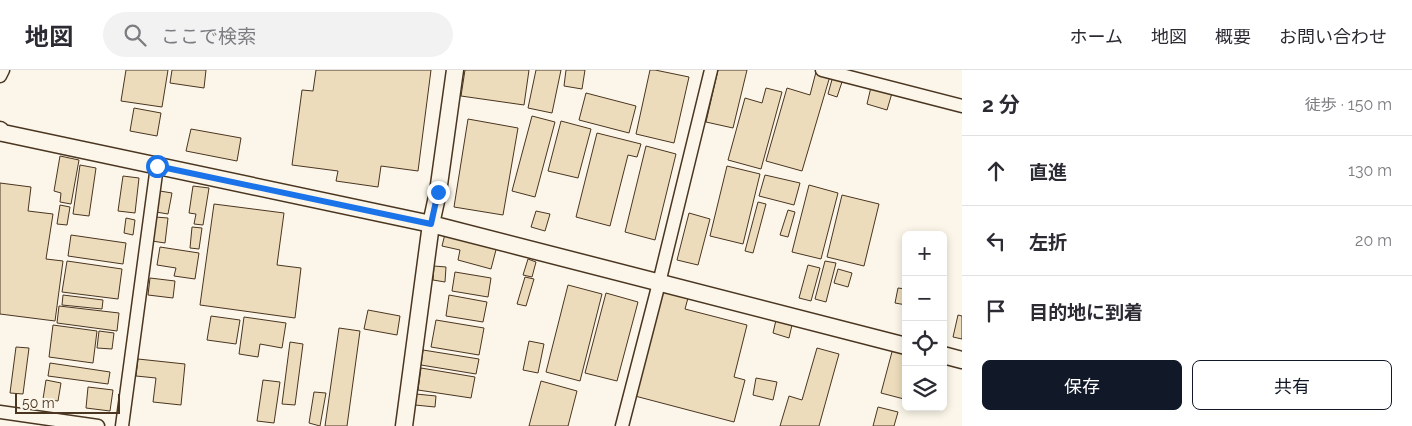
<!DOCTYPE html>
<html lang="ja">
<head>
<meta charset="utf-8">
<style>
  :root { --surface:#fff; --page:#f2f2f3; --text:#2b2b33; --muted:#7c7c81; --line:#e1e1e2; --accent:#111827 }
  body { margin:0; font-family:Raleway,"Noto Sans JP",sans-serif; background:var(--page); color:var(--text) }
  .controls { position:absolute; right:15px; bottom:15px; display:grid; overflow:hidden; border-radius:8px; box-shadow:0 2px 8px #0003 }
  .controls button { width:45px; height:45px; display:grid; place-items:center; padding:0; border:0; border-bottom:1px solid var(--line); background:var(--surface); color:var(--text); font:25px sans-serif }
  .scale { position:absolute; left:15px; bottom:12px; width:105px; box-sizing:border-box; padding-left:5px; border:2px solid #4a3520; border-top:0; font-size:14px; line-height:18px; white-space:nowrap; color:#4a3520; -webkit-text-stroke:4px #fbf6e9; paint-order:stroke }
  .stop { position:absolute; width:15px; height:15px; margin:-11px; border:4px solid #1a73e8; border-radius:50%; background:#fff }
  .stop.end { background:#1a73e8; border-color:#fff; box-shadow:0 1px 5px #0008 }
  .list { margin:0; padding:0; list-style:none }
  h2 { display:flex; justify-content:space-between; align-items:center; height:65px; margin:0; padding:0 20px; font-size:21px }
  h2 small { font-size:16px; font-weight:400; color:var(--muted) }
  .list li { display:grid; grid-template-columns:32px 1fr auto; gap:15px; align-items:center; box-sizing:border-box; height:70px; padding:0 20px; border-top:1px solid var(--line) }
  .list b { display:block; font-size:19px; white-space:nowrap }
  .list em { font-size:16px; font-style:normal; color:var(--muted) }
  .actions { display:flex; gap:10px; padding:15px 20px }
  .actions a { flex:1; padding:11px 0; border:1px solid var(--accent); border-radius:8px; text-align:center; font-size:18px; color:var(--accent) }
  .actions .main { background:var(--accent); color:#fff }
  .icon { flex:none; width:28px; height:28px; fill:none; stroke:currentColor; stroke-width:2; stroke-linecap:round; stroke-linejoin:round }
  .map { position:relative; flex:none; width:962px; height:356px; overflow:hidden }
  header { display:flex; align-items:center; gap:30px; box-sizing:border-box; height:70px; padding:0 25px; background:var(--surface); border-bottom:1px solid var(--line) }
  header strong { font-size:24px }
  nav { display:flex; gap:28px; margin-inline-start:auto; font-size:18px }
  .search { width:350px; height:45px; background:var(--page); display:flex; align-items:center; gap:12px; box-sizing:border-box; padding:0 18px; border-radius:28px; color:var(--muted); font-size:19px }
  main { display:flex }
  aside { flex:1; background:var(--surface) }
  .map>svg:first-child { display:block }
</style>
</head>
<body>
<header>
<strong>地図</strong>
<div class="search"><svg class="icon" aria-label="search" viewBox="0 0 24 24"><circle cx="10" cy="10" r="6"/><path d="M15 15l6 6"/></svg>ここで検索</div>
<nav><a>ホーム</a><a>地図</a><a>概要</a><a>お問い合わせ</a></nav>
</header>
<main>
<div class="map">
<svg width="962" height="356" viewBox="0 0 962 356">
  <rect width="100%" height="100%" fill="#fbf6e9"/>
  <path fill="#ecdcbc" stroke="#4a3520" d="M126 0H168L162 37 121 31Z
    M172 0H206L204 18 170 13Z
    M316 0H431L418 101 381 96 378 117 336 111 338 101 292 95 302 20 313 21Z
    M465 0H529L524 35 461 26Z
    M536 0H561L552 43 528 38Z
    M566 0H585L582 19 564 16Z
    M650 0H655L689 7 674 73 636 64Z
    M718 0H747L733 58 706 52Z
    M816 2 830 6 802 101 766 91 787 18 810 25Z
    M833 6 843 9 837 27 828 24Z
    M871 17 892 23 887 40 867 34Z
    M766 18 782 22 761 99 728 90 745 28 762 33Z
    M586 23 636 36 629 63 579 50Z
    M134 38 161 43 157 66 130 61Z
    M532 46 555 52 535 127 512 121Z
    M468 49 518 58 503 145 454 137Z
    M561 51 591 59 578 108 548 101Z
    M191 59 241 68 237 91 186 81Z
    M597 63 641 74 637 87 628 85 610 156 576 147Z
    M646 76 676 84 655 170 625 162Z
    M60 86 79 90 71 134 60 132 61 123 54 121Z
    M80 95 96 98 89 146 73 144Z
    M727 96 760 104 743 174 710 166Z
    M765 105 800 113 794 135 759 126Z
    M123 106 139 108 135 143 118 141Z
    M0 113 31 117 28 141 53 144 46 189 63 191 55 251 0 244Z
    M809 115 838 123 821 189 792 182Z
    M193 116 209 118 203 155 194 154 196 144 189 143Z
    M160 121 172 123 168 144 156 142Z
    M842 125 879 134 864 196 827 187Z
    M758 132 766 134 753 183 745 181Z
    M214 134 284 143 277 195 301 198 295 248 200 235Z
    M60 135 70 137 67 155 57 154Z
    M788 140 795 142 788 167 780 165Z
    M536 141 550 144 545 161 531 157Z
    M689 143 710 149 698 195 677 190Z
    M155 147 168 148 165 173 152 171Z
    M126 148 135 150 133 165 124 163Z
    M192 157 202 158 199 179 190 178Z
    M445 164 497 176 491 199 458 190 460 180 442 176Z
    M71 165 126 173 123 194 68 186Z
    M160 177 199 183 195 209 174 206 176 198 157 195Z
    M528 189 536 192 532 207 523 205Z
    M67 191 122 199 118 229 62 222Z
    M825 191 836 193 826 232 815 229Z
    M808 195 820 198 811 231 799 228Z
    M434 196 446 197 445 212 433 210Z
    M838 199 852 203 848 217 834 213Z
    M455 202 491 208 488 227 452 221Z
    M525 207 534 209 526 236 517 234Z
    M150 208 175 211 173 228 148 225Z
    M568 215 602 224 580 311 546 302Z
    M898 218 906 219V235L895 233Z
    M662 222 688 228 685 239 747 255 734 307 745 310 734 352 635 326Z
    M606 223 638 232 617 311 585 303Z
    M63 225 103 230 102 239 62 235Z
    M449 225 487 232 483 252 446 246Z
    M59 236 119 243 117 261 57 253Z
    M368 240 400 246 397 265 364 259Z
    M958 245 962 246V269L953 267Z
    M211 246 240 250 236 274 207 270Z
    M244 247 286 253 282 278 260 274 258 287 239 284Z
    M436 250 484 258 479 285 431 277Z
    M776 250 792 255 789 268 773 263Z
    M53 255 97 261 93 293 49 287Z
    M339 258 360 261 347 356H325Z
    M99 261 114 263 112 279 97 278Z
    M529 271 544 274 538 303 523 300Z
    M290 272 303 274 295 335 282 334Z
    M16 277 29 278 23 324 10 323Z
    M817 278 839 284 819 356H780L789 326 802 330Z
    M893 278 906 281V323L904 329 881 323Z
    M423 280 479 289 476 304 421 295Z
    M138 289 185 294 181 335 153 332 156 308 136 306Z
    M50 293 110 302 108 314 48 306Z
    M421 298 475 307 471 328 418 320Z
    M756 308 777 312 773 330 753 325Z
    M46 310 61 313 58 331 43 329Z
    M263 310 280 312 274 353 257 351Z
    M541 311 577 321 568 356H529Z
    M88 317 113 320 110 341 86 338Z
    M314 322 326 323 320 356 309 353Z
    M416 324 436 326 435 337 415 335Z
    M878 337 898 342 894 356H873Z"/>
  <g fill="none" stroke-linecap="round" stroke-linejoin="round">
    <defs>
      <path id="minor" d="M822 0 962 36
        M0 6 3 0
        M0 342 98 356
        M122 356 157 96
        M622 356 659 213 711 0"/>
      <path id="tertiary" d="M0 60 3 63 431 154 906 276
        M943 285 962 290
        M404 356 431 154 438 122 455 0"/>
    </defs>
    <use href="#minor" stroke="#4a3520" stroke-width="15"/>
    <use href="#tertiary" stroke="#4a3520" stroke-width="19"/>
    <use href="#minor" stroke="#fbf6e9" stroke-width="12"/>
    <use href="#tertiary" stroke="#fbf6e9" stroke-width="16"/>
  </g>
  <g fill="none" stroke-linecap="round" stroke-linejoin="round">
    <path stroke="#1a73e8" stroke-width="6" d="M157 96 431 154 438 122"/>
  </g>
</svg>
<div class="controls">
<button>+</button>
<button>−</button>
<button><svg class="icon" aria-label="locate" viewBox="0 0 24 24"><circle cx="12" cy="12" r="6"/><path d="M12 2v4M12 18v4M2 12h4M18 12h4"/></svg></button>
<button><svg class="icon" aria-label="layers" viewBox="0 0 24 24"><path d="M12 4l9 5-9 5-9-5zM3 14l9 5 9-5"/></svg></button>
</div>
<div class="scale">50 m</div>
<div class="stop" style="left:157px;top:96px"></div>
<div class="stop end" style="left:438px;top:122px"></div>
</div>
<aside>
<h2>2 分<small>徒歩 · 150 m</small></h2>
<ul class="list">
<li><svg class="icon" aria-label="ahead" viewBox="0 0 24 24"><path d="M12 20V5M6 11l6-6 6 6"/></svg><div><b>直進</b></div><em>130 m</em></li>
<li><svg class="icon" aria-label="left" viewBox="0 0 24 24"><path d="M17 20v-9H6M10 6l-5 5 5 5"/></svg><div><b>左折</b></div><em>20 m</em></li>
<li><svg class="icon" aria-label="arrive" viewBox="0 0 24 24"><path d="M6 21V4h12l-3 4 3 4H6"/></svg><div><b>目的地に到着</b></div></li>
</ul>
<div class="actions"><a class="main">保存</a><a>共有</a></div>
</aside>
</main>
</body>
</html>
